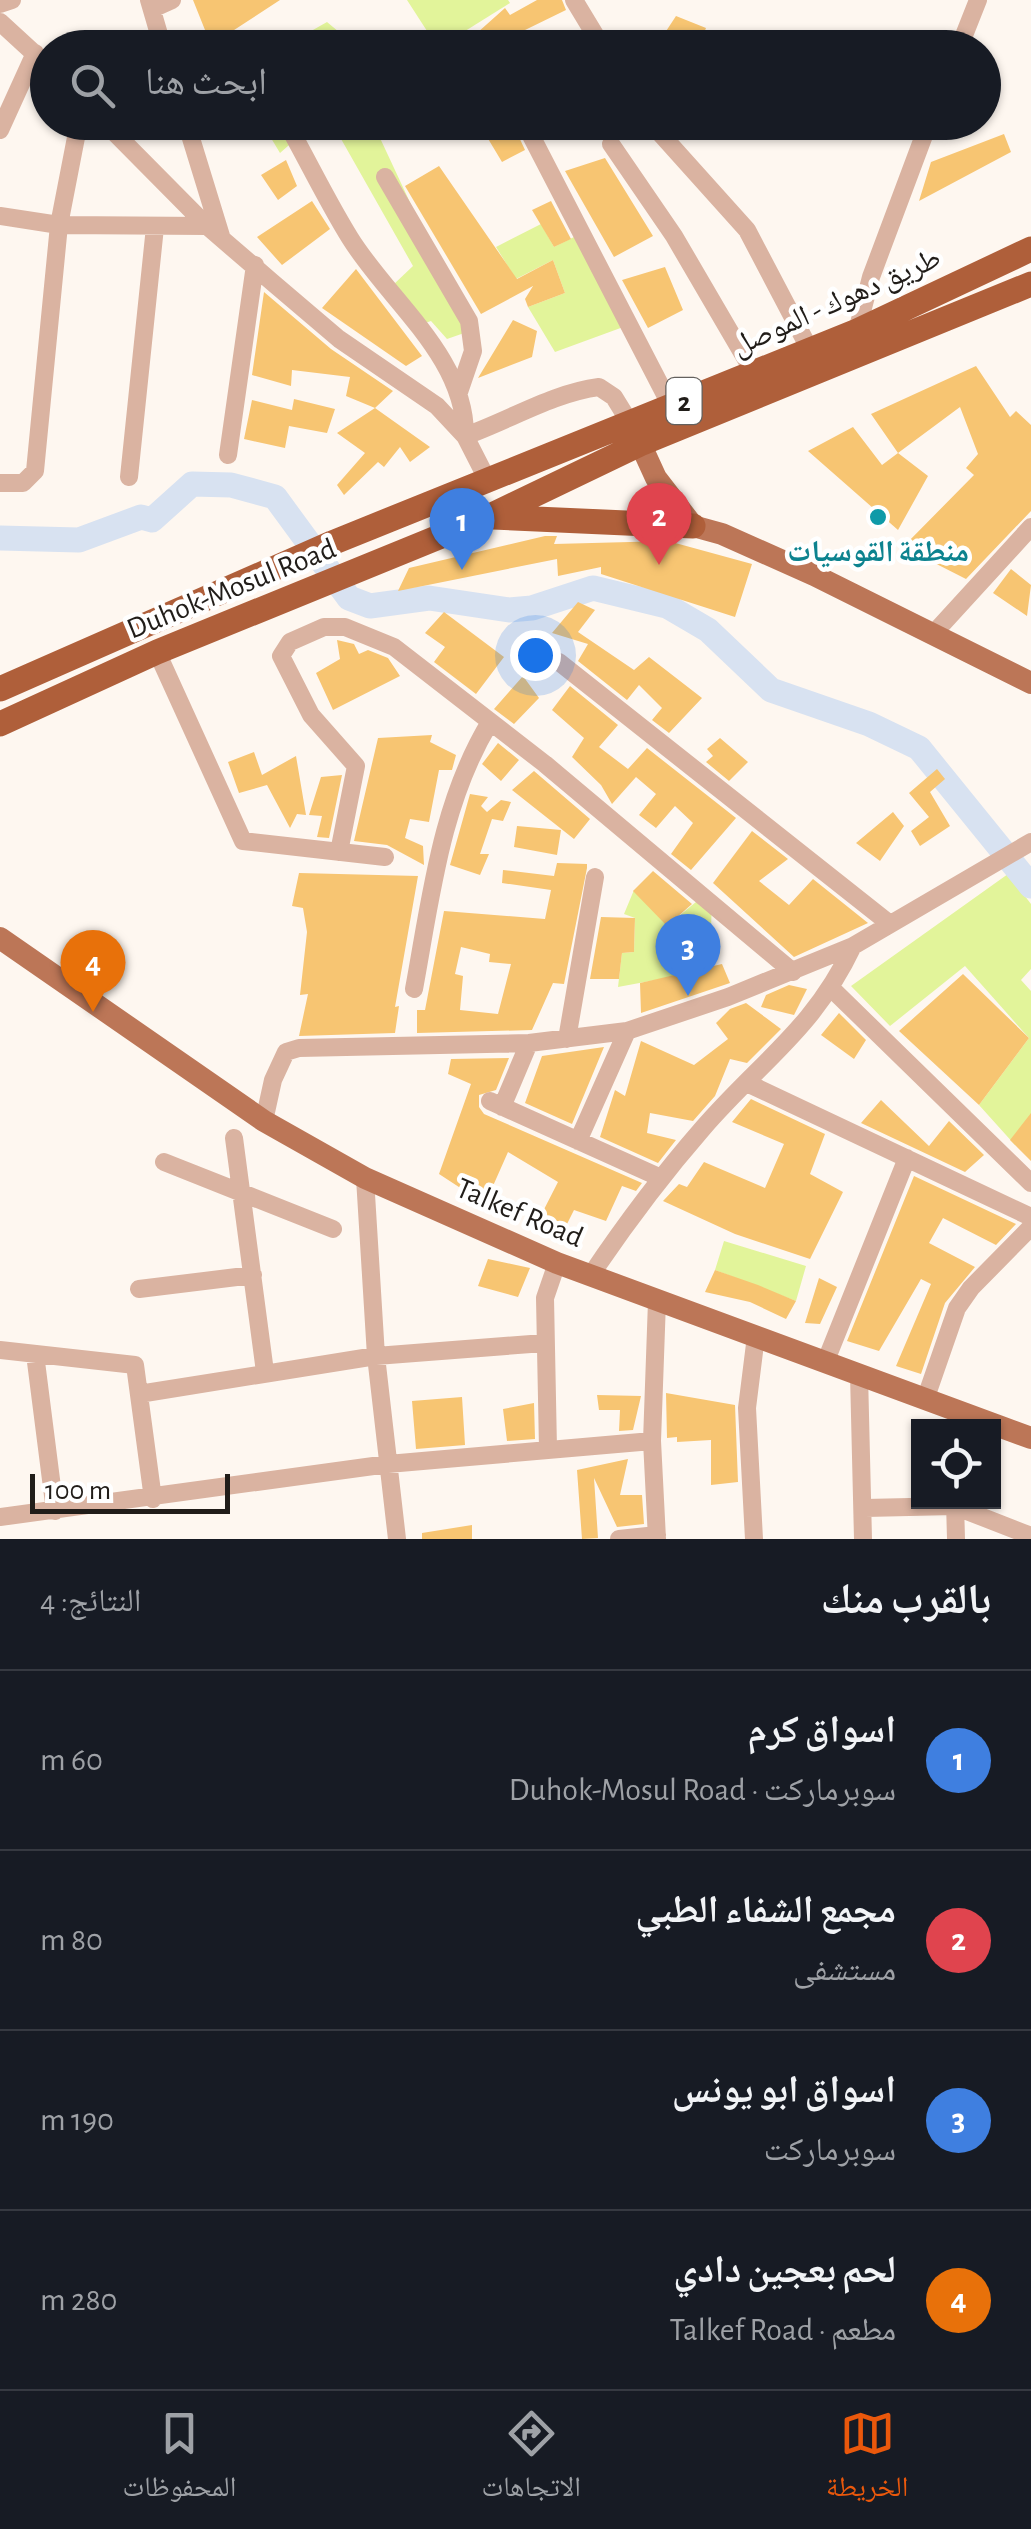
<!DOCTYPE html>
<html lang="ar">
<head>
<meta charset="utf-8">
<style>
  :root { --surface:#171b24; --page:#20242c; --text:#f1f3f6; --muted:#9ea1a6; --line:#363941; --accent:#ea580c }
  body { margin:0; font-family:"Alegreya Sans","Noto Naskh Arabic",sans-serif; background:var(--page); color:var(--text); direction:rtl }
  .controls { position:absolute; right:30px; bottom:30px; display:grid; overflow:hidden; border-radius:0px; box-shadow:0 2px 8px #0004 }
  .controls button { width:90px; height:90px; display:grid; place-items:center; padding:0; border:0; border-bottom:2px solid var(--line); background:var(--surface); color:var(--text); font:50px sans-serif }
  .scale { position:absolute; left:30px; bottom:25px; width:200px; box-sizing:border-box; padding-left:10px; border:5px solid #211d19; border-top:0; font-size:28px; line-height:35px; white-space:nowrap; color:#211d19; -webkit-text-stroke:8px #fff; paint-order:stroke }
  .you { position:absolute; left:535px; top:655px; width:35px; height:35px; margin:-25px; border:8px solid #fff; border-radius:50%; background:#1a73e8; box-shadow:0 0 0 15px #1a73e833 }
  .badge { display:grid; place-items:center; width:65px; height:65px; border-radius:50%; background:var(--accent); color:#fff; font-size:32px; font-weight:700 }
  .pin { position:absolute; translate:-50% -82px; filter:drop-shadow(0 2px 5px #0008) }
  .pin::after { content:''; position:absolute; top:52px; width:35px; height:30px; background:inherit; clip-path:polygon(0 0,100% 0,50% 100%) }
  .list { margin:0; padding:0; list-style:none }
  h2 { display:flex; justify-content:space-between; align-items:center; height:130px; margin:0; padding:0 40px; font-size:42px }
  h2 small { font-size:32px; font-weight:400; color:var(--muted) }
  .list li { display:grid; grid-template-columns:65px 1fr auto; gap:30px; align-items:center; box-sizing:border-box; height:180px; padding:0 40px; border-top:2px solid var(--line) }
  .list b { display:block; font-size:38px; white-space:nowrap }
  .list p { margin:0; font-size:32px; white-space:nowrap; color:var(--muted) }
  .list em { font-size:32px; font-style:normal; color:var(--muted) }
  .icon { flex:none; width:55px; height:55px; fill:none; stroke:currentColor; stroke-width:2; stroke-linecap:round; stroke-linejoin:round }
  .map { position:relative; flex:none; width:1031px; height:1539px; overflow:hidden; direction:ltr }
  .search { position:absolute; background:var(--surface); box-shadow:0 2px 8px #0004; left:30px; right:30px; top:30px; height:110px; display:flex; align-items:center; gap:25px; box-sizing:border-box; padding:0 35px; border-radius:55px; color:var(--muted); font-size:38px }
  .sheet { height:850px; background:var(--surface) }
  nav { display:flex; justify-content:space-around; align-items:center; box-sizing:border-box; height:140px; border-top:2px solid var(--line); background:var(--surface); font-size:28px; color:var(--muted) }
  nav a { display:grid; justify-items:center; gap:5px }
  nav .on { color:var(--accent) }
  .map>svg:first-child { display:block }
</style>
</head>
<body>
<div class="map">
<svg width="1031" height="1539" viewBox="0 0 1031 1539">
  <rect width="100%" height="100%" fill="#fef7f0"/>
  <path fill="#e2f49a" d="M407 0H508L510 3 438 48Z
    M327 22 357 47H283Z
    M262 123H314L280 153Z
    M332 123H373L470 331 447 339 431 321 419 325 393 285 413 266Z
    M541 224 554 247 578 235 626 326 555 352 528 307 565 293 553 260 516 279 496 247Z
    M1008 874 1031 904V969L1021 980 1031 991V1123L1015 1145 979 1105 1029 1038 965 966 890 1026 851 986Z
    M634 890 669 924 696 902 712 904 709 970 618 987 622 953 634 952 635 918 624 914Z
    M724 1241 806 1266 796 1301 715 1270Z"/>
  <g fill="none" stroke-linecap="round" stroke-linejoin="round">
    <path stroke="#d8e2f1" stroke-width="25" d="M0 538 79 540 141 517 152 520 192 484 231 485 275 497 349 598 370 606 429 598 509 610 532 608 593 588 667 606 708 630 771 690 869 724 919 748 1031 886"/>
  </g>
  <path fill="#f7c572" fill-rule="evenodd" d="M193 0H280L211 45Z
    M537 0H562L566 10 523 31 535 48H481L477 33 505 8 510 15Z
    M676 16 706 28 698 48H655Z
    M478 122H512L525 150 502 162Z
    M794 122H838L833 133 794 131Z
    M1004 134 1011 152 919 201 931 162Z
    M605 158 653 236 614 257 565 171Z
    M286 160 297 186 278 200 261 175Z
    M439 166 517 279 553 260 565 293 528 307 525 299 533 286 481 314 405 186Z
    M312 201 330 229 282 265 257 237Z
    M551 201 571 239 554 247 532 210Z
    M665 267 683 310 648 328 622 280Z
    M356 269 422 356 406 366 322 308Z
    M264 292 331 349 393 391 375 408 346 396 350 377 292 370 291 386 252 375Z
    M513 320 537 331 532 357 478 378Z
    M976 366 1010 417 1016 411 1031 425V511L966 579 903 547 974 475 966 468 978 454 960 407 898 453 871 414Z
    M294 399 335 409 327 433 289 426 285 448 244 439 252 400 292 410Z
    M375 408 430 447 410 462 400 447 384 467 378 462 344 495 337 485 365 453 337 433Z
    M853 427 882 465 898 453 928 476 898 530 808 451Z
    M545 536H557L554 544 668 541 752 564 735 617 601 574V567L558 576 557 559 398 591 409 568Z
    M1011 569 1031 585 1027 616 993 593Z
    M578 602 595 610 578 632 634 670 649 657 702 698 669 733 652 720 662 708 639 685 627 700 578 661 588 644 552 633Z
    M444 612 504 657 476 694 434 662 445 647 425 633Z
    M337 640 354 644 359 654 368 650 388 658 400 676 333 710 316 673 340 659Z
    M523 676 539 698 514 724 494 709Z
    M570 686 618 725 599 747 628 769 647 748 736 818 691 870 671 854 693 823 675 806 656 828 639 815 656 794 636 777 612 804 601 785 572 757 584 738 552 710Z
    M432 735 430 742 456 755 452 770H439L429 822 410 819 405 838 423 846 424 865 387 845 354 841 378 738Z
    M720 738 748 762 729 781 706 762 713 756 707 749Z
    M498 743 519 760 501 781 482 764Z
    M254 752 262 775 296 756 306 815 297 814 290 828 267 785 239 793 228 762Z
    M937 769 945 779 930 792 950 826 920 846 911 831 929 817 909 793Z
    M534 771 590 819 574 839 512 790Z
    M342 775 329 838 317 837 322 816 309 815 321 777Z
    M470 794 488 797 481 806 487 812 501 800 511 802 503 821 492 819 480 854H489L480 875 450 865Z
    M893 812 904 826 880 861 856 843Z
    M517 826 561 830 557 855 514 847Z
    M752 831 788 859 759 881 789 905 813 879 868 923 794 957 713 883Z
    M557 863 587 864V868L564 984 553 983 532 1030 417 1033V1010H425L444 911 545 919 551 890 502 883 503 870 554 876ZM461 947 490 954 489 962 511 964 498 1014 460 1010 463 976 455 974Z
    M653 871 692 904 667 926 633 891Z
    M299 873 418 876 395 1007 399 1006 395 1033 299 1036 308 994 300 995 307 932 303 908 292 906Z
    M601 917 635 918 634 952 622 953 619 979H590Z
    M722 964 730 983 641 1013 640 983Z
    M963 974 1029 1038 979 1105 899 1031Z
    M789 985 807 989 794 1015 761 1007 766 995Z
    M746 1003 781 1029 747 1063 730 1059 715 1096 693 1121 650 1113 647 1133 676 1140 658 1163 600 1137 615 1090 625 1096 641 1041 694 1065 728 1039 716 1023 730 1009Z
    M839 1013 866 1040 854 1059 821 1035Z
    M604 1047 572 1124 525 1103 542 1056Z
    M509 1058 496 1090 479 1095V1107L484 1114 642 1183 636 1191 622 1186 606 1221 574 1210 560 1238 536 1225 558 1182 508 1152 485 1204 439 1174 471 1084 448 1074 451 1059Z
    M751 1099 825 1134 810 1174 843 1192 810 1259 735 1234 663 1201 679 1184 687 1187 704 1162 765 1188 784 1144 732 1122Z
    M881 1100 929 1146 949 1121 984 1155 965 1172 861 1123Z
    M1031 1113V1161L1010 1140Z
    M914 1176 1016 1224 996 1245 943 1218 929 1243 975 1267 945 1303 921 1374 896 1366 931 1284 921 1279 879 1351 847 1341Z
    M488 1259 530 1268 518 1297 478 1286Z
    M715 1270 758 1285 796 1301 786 1319 750 1302 705 1292Z
    M819 1278 837 1287 820 1324 805 1323Z
    M666 1393 735 1405 738 1482 711 1485V1440L677 1442V1437L667 1438Z
    M597 1395 641 1396 633 1430 619 1431 620 1410H599Z
    M462 1397 465 1445 416 1449 412 1401Z
    M534 1403 535 1439 507 1441 503 1409Z
    M628 1459 620 1495H642L644 1524 617 1527 594 1478 598 1538 582 1539 577 1470Z
    M472 1525V1539H422V1533Z"/>
  <g fill="none" stroke-linecap="round" stroke-linejoin="round">
    <path stroke="#dab3a1" stroke-width="18" d="M149 0 163 48
      M574 0 603 48
      M0 4 12 0
      M152 9 172 0
      M0 22 48 66
      M959 48 978 0
      M104 122 207 226 272 282 339 339 437 406 465 436 488 481
      M186 122 221 236
      M286 122C308 161 327 201 350 238 389 301 466 357 465 436 510 420 553 393 599 387L614 397 630 423
      M524 122 671 406
      M650 122 747 230 810 350
      M0 130 35 53
      M611 144 674 236 754 373
      M385 177 469 321 473 351 459 392
      M0 216 59 225 207 226
      M857 331 871 277 929 122
      M228 455 255 265
      M129 477 155 227
      M0 483H23L35 471 59 225 79 122
      M935 632 1031 527
      M157 652 243 841 385 857
      M559 662 890 924
      M339 852 356 766 311 715 281 656 290 642 324 627H345L394 647 545 764 793 972
      M414 989C431 897 441 803 490 722
      M832 989 1031 1183
      M567 1039 595 877
      M749 1084 1031 1217
      M490 1101 661 1178
      M502 1107 529 1043
      M264 1121 273 1080 286 1052 299 1048 529 1043 627 1031 728 997 853 946 1031 842
      M234 1138 265 1372
      M578 1141 627 1031
      M164 1162 333 1229
      M365 1178 376 1356 397 1539
      M591 1275C626 1223 662 1175 703 1128 761 1061 813 1030 853 946
      M139 1289 253 1275
      M657 1301 652 1441 657 1539
      M0 1350 135 1365 153 1499
      M35 1354 55 1511
      M825 1363 907 1158
      M859 1374 863 1539
      M139 1394 376 1356 544 1343
      M925 1400 957 1308 971 1288 1031 1227
      M548 1449 545 1298 557 1263
      M955 1502 956 1539
      M865 1508 954 1506 1031 1536
      M0 1517 388 1464 652 1441
      M619 1539 657 1535
      M754 1539 747 1408 756 1336"/>
    <path stroke="#bc7657" stroke-width="22" d="M634 430 656 478 693 526 722 534 814 575 1031 683
      M0 938 264 1121 365 1178 557 1263 1031 1438"/>
    <path stroke="#af5f3a" stroke-width="25" d="M493 517 693 526
      M0 689 332 543 857 331 1031 249
      M0 724 157 652 488 517 640 444 1031 284"/>
  </g>
  <circle fill="#0f9aa8" stroke="#fff" stroke-width="4" cx="878" cy="517" r="10"/>
  <g text-anchor="middle" stroke-width="9" stroke-linejoin="round" paint-order="stroke">
    <rect fill="#fff" stroke="#64615e" stroke-width="2.5" x="666.5" y="378" width="35" height="46" rx="8"/>
    <g font-size="28" font-weight="bold" fill="#211d19">
      <text x="684" y="411">2</text>
    </g>
    <g font-size="30" fill="#211d19" stroke="#fff">
      <text transform="translate(836 301) rotate(-24)" y="10">طريق دهوك - الموصل</text>
      <text transform="translate(231 588) rotate(-22)" y="10">Duhok-Mosul Road</text>
      <text transform="translate(520 1212) rotate(23)" y="10">Talkef Road</text>
    </g>
    <g font-size="30" font-weight="bold" fill="#0d838f" stroke="#fff">
      <text x="878" y="561">منطقة القوسيات</text>
    </g>
  </g>
</svg>
<div class="controls">
<button><svg class="icon" aria-label="locate" viewBox="0 0 24 24"><circle cx="12" cy="12" r="6"/><path d="M12 2v4M12 18v4M2 12h4M18 12h4"/></svg></button>
</div>
<div class="scale">100 m</div>
<div class="you"></div>
<div class="pin badge" style="left:462px;top:570px;background:#3f7fe0">1</div>
<div class="pin badge" style="left:659px;top:565px;background:#e0444e">2</div>
<div class="pin badge" style="left:688px;top:996px;background:#3f7fe0">3</div>
<div class="pin badge" style="left:93px;top:1012px;background:#e8710a">4</div>
<div class="search"><svg class="icon" aria-label="search" viewBox="0 0 24 24"><circle cx="10" cy="10" r="6"/><path d="M15 15l6 6"/></svg>ابحث هنا</div>
</div>
<section class="sheet">
<h2>بالقرب منك<small>النتائج: 4</small></h2>
<ul class="list">
<li><span class="badge" style="background:#3f7fe0">1</span><div><b>اسواق كرم</b><p>سوبرماركت · Duhok-Mosul Road</p></div><em>60 m</em></li>
<li><span class="badge" style="background:#e0444e">2</span><div><b>مجمع الشفاء الطبي</b><p>مستشفى</p></div><em>80 m</em></li>
<li><span class="badge" style="background:#3f7fe0">3</span><div><b>اسواق ابو يونس</b><p>سوبرماركت</p></div><em>190 m</em></li>
<li><span class="badge" style="background:#e8710a">4</span><div><b>لحم بعجين دادي</b><p>مطعم · Talkef Road</p></div><em>280 m</em></li>
</ul>
</section>
<nav>
<a class="on"><svg class="icon" aria-label="map" viewBox="0 0 24 24"><path d="M3 6l6-2 6 2 6-2v14l-6 2-6-2-6 2zM9 4v14M15 6v14"/></svg>الخريطة</a>
<a><svg class="icon" aria-label="directions" viewBox="0 0 24 24"><path d="M12 3l9 9-9 9-9-9zM9 14v-3h6M13 9l2 2-2 2"/></svg>الاتجاهات</a>
<a><svg class="icon" aria-label="saved" viewBox="0 0 24 24"><path d="M7 4h10v16l-5-4-5 4z"/></svg>المحفوظات</a>
</nav>
</body>
</html>
